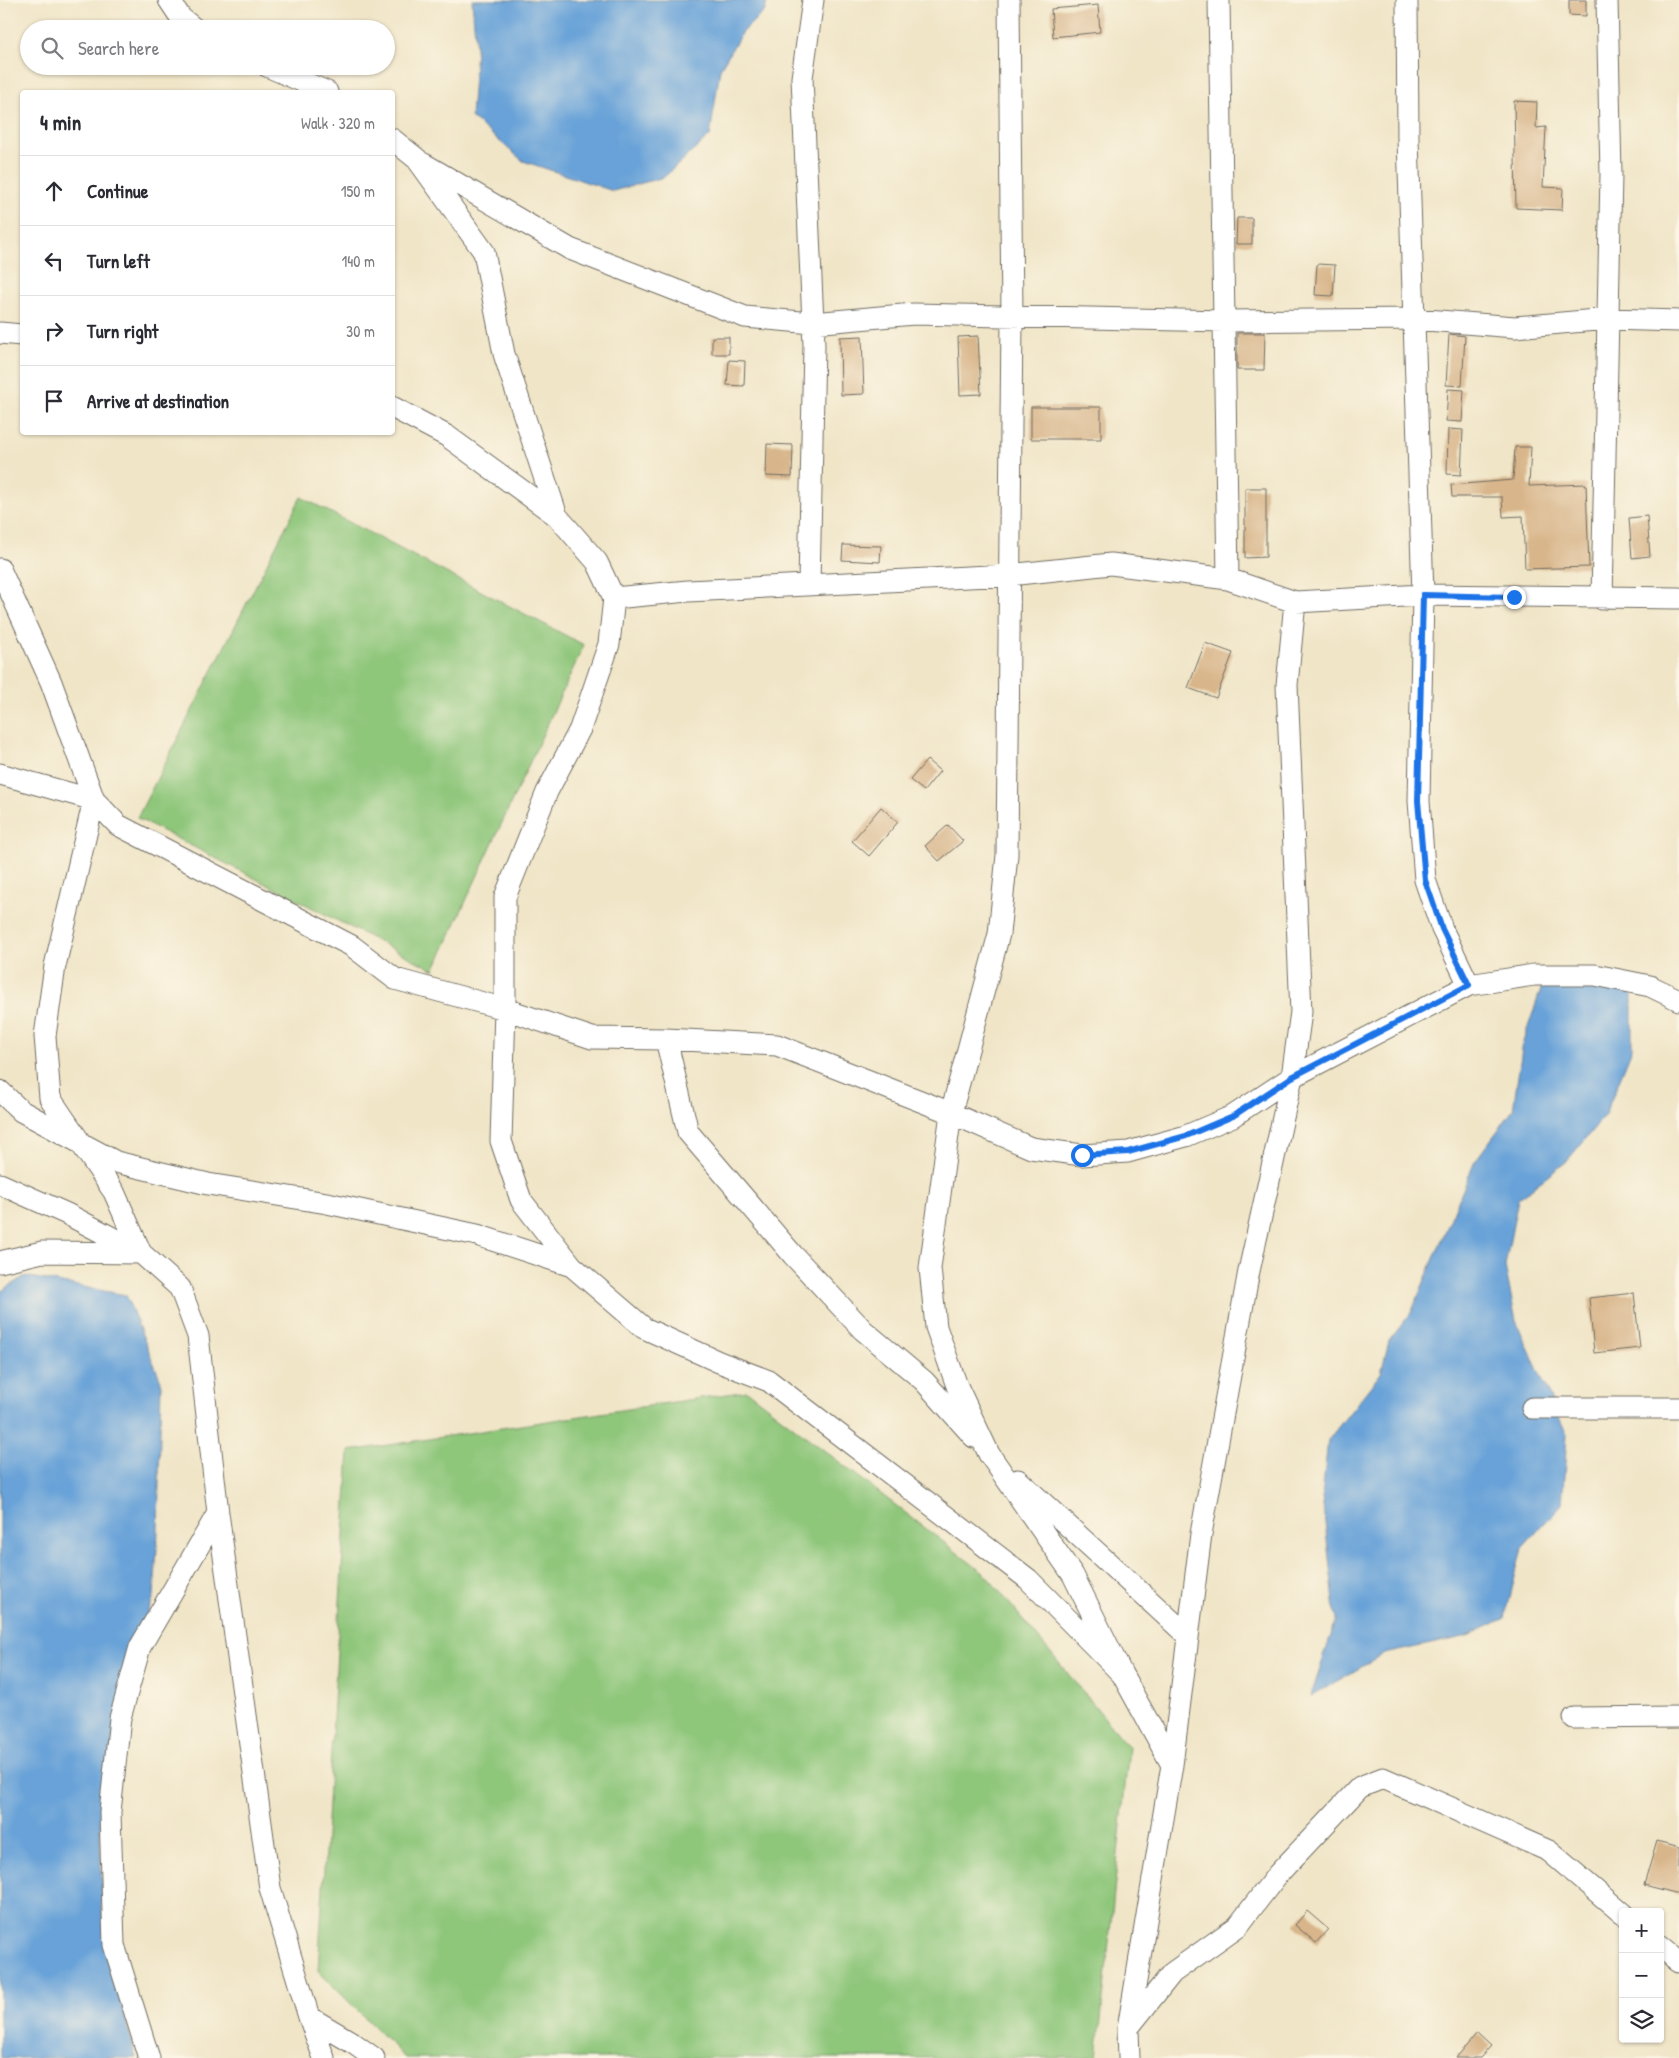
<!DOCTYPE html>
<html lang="en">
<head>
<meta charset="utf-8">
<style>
  :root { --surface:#fff; --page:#f2f2f3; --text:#2b2b33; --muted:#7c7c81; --line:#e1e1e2 }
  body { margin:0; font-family:"Patrick Hand",sans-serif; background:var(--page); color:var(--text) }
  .controls { position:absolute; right:15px; bottom:15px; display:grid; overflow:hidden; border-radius:5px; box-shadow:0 1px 4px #0004 }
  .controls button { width:45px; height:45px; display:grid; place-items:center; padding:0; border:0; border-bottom:1px solid var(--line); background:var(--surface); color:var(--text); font:25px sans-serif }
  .stop { position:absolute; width:15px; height:15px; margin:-11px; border:4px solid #1a73e8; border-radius:50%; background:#fff }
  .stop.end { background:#1a73e8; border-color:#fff; box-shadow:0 1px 5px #0008 }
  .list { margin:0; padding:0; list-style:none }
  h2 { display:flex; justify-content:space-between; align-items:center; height:65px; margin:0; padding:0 20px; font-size:21px }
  h2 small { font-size:16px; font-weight:400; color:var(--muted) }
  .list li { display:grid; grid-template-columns:32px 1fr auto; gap:15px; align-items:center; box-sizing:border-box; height:70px; padding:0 20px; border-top:1px solid var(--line) }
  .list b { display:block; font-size:19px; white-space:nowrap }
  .list em { font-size:16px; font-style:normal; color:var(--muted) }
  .icon { flex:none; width:28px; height:28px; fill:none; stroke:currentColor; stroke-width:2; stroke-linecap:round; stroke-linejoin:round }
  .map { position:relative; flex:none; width:1679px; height:2058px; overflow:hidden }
  .search { position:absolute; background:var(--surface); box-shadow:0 1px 4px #0004; left:20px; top:20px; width:375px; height:55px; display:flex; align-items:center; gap:12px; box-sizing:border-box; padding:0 18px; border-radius:28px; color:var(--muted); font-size:19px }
  .panel { position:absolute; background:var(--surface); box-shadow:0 1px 4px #0004; left:20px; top:90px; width:375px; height:345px; border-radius:5px }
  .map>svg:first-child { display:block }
</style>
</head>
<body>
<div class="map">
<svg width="1679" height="2058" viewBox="0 0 1679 2058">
  <rect width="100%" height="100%" fill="#fcf5e5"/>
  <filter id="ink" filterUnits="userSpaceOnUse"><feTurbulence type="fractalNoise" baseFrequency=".02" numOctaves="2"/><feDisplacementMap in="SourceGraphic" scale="10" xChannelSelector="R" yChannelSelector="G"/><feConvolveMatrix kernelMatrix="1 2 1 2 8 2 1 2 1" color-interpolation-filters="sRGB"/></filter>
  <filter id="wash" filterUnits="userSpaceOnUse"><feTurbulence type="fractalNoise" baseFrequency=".0096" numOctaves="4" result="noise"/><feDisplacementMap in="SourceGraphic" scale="20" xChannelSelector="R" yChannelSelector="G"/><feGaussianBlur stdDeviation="1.12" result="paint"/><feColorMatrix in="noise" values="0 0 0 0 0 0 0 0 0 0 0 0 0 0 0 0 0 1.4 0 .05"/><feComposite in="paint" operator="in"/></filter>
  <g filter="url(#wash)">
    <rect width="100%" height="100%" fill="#f0e5c7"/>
    <path fill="#8ec67a" stroke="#5c7852" d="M301 497 584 645 434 970 137 818Z
      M747 1391 985 1574 1129 1747 1097 2058H405L318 1971 349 1451Z"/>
    <path fill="#68a2d8" stroke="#4a6682" d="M472 0H767L765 11 742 32 720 69 710 136 664 177 613 191 523 161 471 117 476 49Z
      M1543 983 1601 984 1632 992V1049L1605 1115 1566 1162 1518 1199 1505 1266 1516 1321 1567 1435 1562 1504 1522 1548 1505 1618 1468 1636 1384 1654 1311 1696 1336 1620 1322 1496 1328 1440 1381 1373 1389 1341 1411 1313 1475 1161 1513 1110 1523 1042Z
      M25 1276 126 1295 161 1381 158 1531 154 1596 124 1678 100 1816 102 1906 107 1951 136 2058H0V1292Z"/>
    <g id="blocks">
      <path fill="#d8b58a" d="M1569 0H1586V16L1569 15Z
        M1098 5 1100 32 1053 37 1051 9Z
        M1514 101 1537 102 1536 128 1546 127 1543 187 1563 188 1562 210 1516 208Z
        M1237 218H1252V244H1236Z
        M1317 264 1335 265 1333 296 1315 295Z
        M1237 333H1265L1264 370H1237Z
        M1449 334 1465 336 1462 386 1446 385Z
        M862 336 864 394 841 395 840 337Z
        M978 336 981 394 960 395 958 337Z
        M712 337H729V354H712Z
        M729 360 745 361 744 386 727 385Z
        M1448 389 1464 390 1462 422 1446 421Z
        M1031 407H1101V439H1031Z
        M1448 429 1463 430 1461 475 1447 474Z
        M767 444 793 445 792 477 766 476Z
        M1515 447H1531L1529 486 1586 484 1589 567 1525 569 1523 516 1503 517 1502 497H1452L1451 485 1513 480Z
        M1245 488H1266V557L1245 558Z
        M1647 516 1650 556 1632 558 1629 518Z
        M843 545 881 546 880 562 842 560Z
        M1205 643 1233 653 1216 698 1188 688Z
        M927 760 940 771 924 791 910 780Z
        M881 807 898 822 869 856 852 841Z
        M948 825 963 841 939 861 925 846Z
        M1634 1293 1640 1348 1594 1353 1589 1298Z
        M1657 1841 1679 1847V1894L1644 1885Z
        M1307 1911 1328 1929 1316 1943 1295 1925Z
        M1477 2033 1491 2046 1480 2058H1456Z"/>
    </g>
  </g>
  <g filter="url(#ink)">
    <use href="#blocks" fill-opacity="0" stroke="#706c62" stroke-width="1"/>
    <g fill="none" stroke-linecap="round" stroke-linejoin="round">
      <defs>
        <path id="minor" d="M169 0 181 18 195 29
          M1009 0 1012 317 1007 855 999 934 951 1113 930 1268 936 1327 957 1386 989 1454 1073 1575 1122 1674 1172 1765
          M1219 0 1228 579
          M1407 0 1408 139 1423 595 1419 801 1425 880 1442 929 1469 985
          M267 66 327 92
          M392 139 417 159 484 252 504 354 557 516 597 562 614 598 609 644 580 729 547 792 505 897V1009L501 1141 521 1200 572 1266 644 1328 719 1362 769 1381 1028 1579 1122 1674
          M424 164 570 249 745 317 813 323 914 314 1224 321 1414 319 1515 327 1608 319 1679 321
          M0 333 22 335
          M392 407 447 436 557 516
          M0 569 51 682 94 800 118 825 352 946 395 979 505 1009 592 1038 666 1039 777 1045 951 1113 1031 1148 1082 1155 1128 1152 1186 1136 1233 1116 1292 1077 1469 985 1534 975H1595L1650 986 1679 1000
          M809 585 814 345 802 78 813 0
          M614 598 688 591 1009 575 1111 564 1228 579 1295 602 1423 595 1679 598
          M1602 599 1611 174 1607 0
          M0 774 94 800 55 966 45 1036 50 1098 114 1192 141 1253 42 1252 0 1262
          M666 1039 688 1132 793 1255 863 1330 924 1381 974 1437
          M0 1091 21 1111 116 1162 208 1184 327 1203 477 1235 572 1266
          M0 1184 67 1214 141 1253 180 1288 198 1336 218 1513 270 1888 309 2017 324 2058
          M1532 1408H1679
          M1018 1480 1188 1636
          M1574 1718 1679 1717
          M1660 1946 1679 1962
          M309 2017 353 2043 374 2058
          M1128 2028 1172 1973 1238 1926 1278 1874 1360 1787 1383 1778 1549 1851 1623 1914
          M149 2058 114 1945 110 1812 120 1718 140 1647 218 1513
          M1129 2058 1128 2029 1172 1765 1201 1534 1249 1271 1292 1077 1301 1012 1287 685 1295 602"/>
      </defs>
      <use href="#minor" stroke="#706c62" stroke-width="23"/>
      <use href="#minor" stroke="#fff" stroke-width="21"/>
    </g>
  </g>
  <g fill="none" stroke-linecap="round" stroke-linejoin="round" filter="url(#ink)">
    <path stroke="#1a73e8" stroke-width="6" d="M1082 1155 1128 1152 1186 1136 1233 1116 1292 1077 1469 985 1442 929 1425 880 1418 801 1423 595 1514 597"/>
  </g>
</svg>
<div class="controls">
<button>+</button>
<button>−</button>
<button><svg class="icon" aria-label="layers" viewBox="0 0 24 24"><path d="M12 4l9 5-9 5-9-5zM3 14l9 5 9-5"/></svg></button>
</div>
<div class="stop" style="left:1082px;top:1155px"></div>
<div class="stop end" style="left:1514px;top:597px"></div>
<div class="search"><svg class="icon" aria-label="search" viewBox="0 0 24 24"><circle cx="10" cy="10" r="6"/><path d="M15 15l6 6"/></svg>Search here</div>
<section class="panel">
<h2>4 min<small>Walk · 320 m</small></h2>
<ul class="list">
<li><svg class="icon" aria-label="ahead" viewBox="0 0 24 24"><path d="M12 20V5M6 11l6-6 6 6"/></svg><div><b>Continue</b></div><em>150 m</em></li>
<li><svg class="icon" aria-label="left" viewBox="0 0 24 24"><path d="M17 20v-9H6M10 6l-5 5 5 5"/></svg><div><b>Turn left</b></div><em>140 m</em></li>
<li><svg class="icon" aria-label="right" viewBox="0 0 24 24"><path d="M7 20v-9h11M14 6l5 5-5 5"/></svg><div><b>Turn right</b></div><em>30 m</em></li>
<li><svg class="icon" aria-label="arrive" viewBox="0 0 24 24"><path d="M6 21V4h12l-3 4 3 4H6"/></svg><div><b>Arrive at destination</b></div></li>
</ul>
</section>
</div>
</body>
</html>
